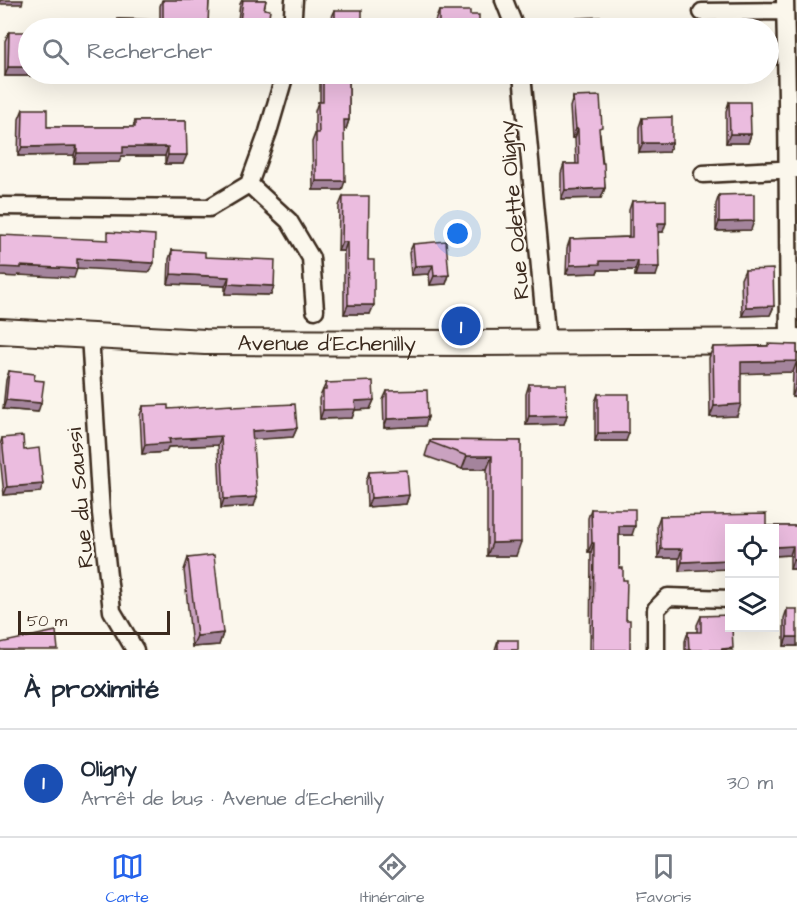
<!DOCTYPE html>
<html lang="fr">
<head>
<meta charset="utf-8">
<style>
  :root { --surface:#fff; --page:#f2f2f3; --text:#1f2937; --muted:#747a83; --line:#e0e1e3; --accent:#2563eb }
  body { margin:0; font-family:"Architects Daughter",sans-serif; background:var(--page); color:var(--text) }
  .controls { position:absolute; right:18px; bottom:18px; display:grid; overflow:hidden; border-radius:0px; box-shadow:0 6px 24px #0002 }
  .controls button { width:54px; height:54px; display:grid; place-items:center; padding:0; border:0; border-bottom:2px solid var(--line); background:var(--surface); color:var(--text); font:30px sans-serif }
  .scale { position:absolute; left:18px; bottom:15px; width:152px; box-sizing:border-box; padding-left:6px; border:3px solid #3b2a1e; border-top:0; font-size:16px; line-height:21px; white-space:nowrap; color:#3b2a1e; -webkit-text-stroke:4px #fbf7ec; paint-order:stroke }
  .you { position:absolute; left:458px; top:234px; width:21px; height:21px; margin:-15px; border:4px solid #fff; border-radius:50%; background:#1a73e8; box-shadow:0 0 0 9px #1a73e833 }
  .badge { display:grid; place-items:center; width:39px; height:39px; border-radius:50%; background:var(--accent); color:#fff; font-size:20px; font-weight:700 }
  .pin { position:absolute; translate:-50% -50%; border:3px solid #fff; box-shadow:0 2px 6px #0006 }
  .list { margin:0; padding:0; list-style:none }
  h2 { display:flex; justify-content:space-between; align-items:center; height:78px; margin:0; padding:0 24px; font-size:26px }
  h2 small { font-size:20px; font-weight:400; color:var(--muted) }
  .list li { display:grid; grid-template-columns:39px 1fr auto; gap:18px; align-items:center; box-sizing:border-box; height:108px; padding:0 24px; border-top:2px solid var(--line) }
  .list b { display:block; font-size:22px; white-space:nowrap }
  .list p { margin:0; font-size:20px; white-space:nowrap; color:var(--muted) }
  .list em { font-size:20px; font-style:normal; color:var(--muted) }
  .icon { flex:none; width:33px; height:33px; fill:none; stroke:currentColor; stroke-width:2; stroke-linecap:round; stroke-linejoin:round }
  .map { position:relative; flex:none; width:797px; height:650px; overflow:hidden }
  .search { position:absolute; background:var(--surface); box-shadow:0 6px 24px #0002; left:18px; right:18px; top:18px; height:66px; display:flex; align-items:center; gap:15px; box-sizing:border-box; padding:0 21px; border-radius:33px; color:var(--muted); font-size:22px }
  .sheet { height:186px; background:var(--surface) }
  nav { display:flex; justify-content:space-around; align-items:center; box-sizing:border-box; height:84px; border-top:2px solid var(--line); background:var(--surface); font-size:16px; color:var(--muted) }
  nav a { display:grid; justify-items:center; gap:3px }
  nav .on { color:var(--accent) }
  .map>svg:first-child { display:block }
</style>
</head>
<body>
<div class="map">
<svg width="797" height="650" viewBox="0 0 797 650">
  <rect width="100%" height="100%" fill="#fbf7ec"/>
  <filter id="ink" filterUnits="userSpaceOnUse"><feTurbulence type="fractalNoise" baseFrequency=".0167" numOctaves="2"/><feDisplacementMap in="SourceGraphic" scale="12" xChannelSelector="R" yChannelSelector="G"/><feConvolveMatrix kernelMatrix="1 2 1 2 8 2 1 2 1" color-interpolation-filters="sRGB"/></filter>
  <g filter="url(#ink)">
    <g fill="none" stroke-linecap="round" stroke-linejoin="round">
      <defs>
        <path id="street" d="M504 0 515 28
          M785 0 787 98 789 341
          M702 12 785 11
          M292 28 294 0
          M522 74 547 343
          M703 174 797 169
          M249 184 268 132 285 74
          M0 206 209 208 249 184 289 221 311 258 315 310
          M90 335 101 513 112 611 135 650
          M656 650V609L668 597 730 599"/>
        <g id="secondary">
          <path id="s1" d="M0 331 205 342 471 343 797 341"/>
        </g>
      </defs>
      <use href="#street" stroke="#3b2a1e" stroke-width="21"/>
      <use href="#secondary" stroke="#3b2a1e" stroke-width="28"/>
      <use href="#street" stroke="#fbf7ec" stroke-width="16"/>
      <use href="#secondary" stroke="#fbf7ec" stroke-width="24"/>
    </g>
    <path fill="#caa2c0" stroke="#3b2a1e" stroke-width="1.5" d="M162 0H209L207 28H93L95 22 117 23 118 19 160 20V6Z
      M242 0H266L264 9 267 28H237L240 4Z
      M335 10 362 28H331V19Z
      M439 11 470 15 479 28H435V21Z
      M9 32 28 74H33L32 76H5V41Z
      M321 74H349V120L346 129H344L342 190H313L312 142 315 134V111L318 102H320V78Z
      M573 97 600 133 605 188 601 198 561 199V173L564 164H576L575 138H572L570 107Z
      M729 102 751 134 748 143H726V111Z
      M23 109 47 127H133L135 121H186L183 164H165V156H122L119 162 74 163V155L18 156 19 119Z
      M642 118 672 143 669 152 639 153V127Z
      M719 195 751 230 716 231V204Z
      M343 196 368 260 370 314H344V251H338L339 206Z
      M632 201 663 232H658L656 276H635V270H598L597 273 566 274 567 248 570 239 629 237V210Z
      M413 244 449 275 446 284 430 285 429 274 411 275 409 253Z
      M172 250 205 257 274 286 271 295 225 294V286L168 284 169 259Z
      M745 270 774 306 770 315 742 316 741 279Z
      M797 345V397H792L793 372 741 373 737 416 710 417 709 358 713 347Z
      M9 371 34 380 38 412 3 409 6 380Z
      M326 383 374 400 370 409 355 410 352 418 320 419 319 399Z
      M529 384 567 415 564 424 526 425V394Z
      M387 391 428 417 425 426 384 428 383 400Z
      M598 394 626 441H595V402Z
      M143 406 168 409 232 407 297 428 293 437 252 439 254 506 221 508 218 445 168 447 166 452 142 454 140 415Z
      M2 438 24 450 40 492 4 495 0 457V444Z
      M430 440 521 441 516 556H487V469H462L425 456Z
      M369 472 409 495 406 504 367 507 366 481Z
      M591 509 632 535H619V568L623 580 626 620 630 650H590L591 552H588V518Z
      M660 516 766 526H797V569H790V555L774 556V528L679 571V558H658L657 525Z
      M188 558 223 633 219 645 192 647 184 570Z
      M787 609 797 646H784V618Z
      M701 616 732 650H685V641L688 632H697V625Z
      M498 640 518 650H495Z"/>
    <path fill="#a4849c" stroke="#3b2a1e" stroke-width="1.5" d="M0 0H23L22 4H0Z
      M184 24H208L207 28H182Z
      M8 67H28V74H33L32 76H5Z
      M344 120H349L346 129 341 130Z
      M576 129H578L575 138H572Z
      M730 134H751L748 143H726Z
      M643 143H672L669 152 639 153Z
      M77 146 74 155 18 156 22 147Z
      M123 147H168L165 156H122L119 162 74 163 77 153Z
      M168 155H187L183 164H165Z
      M316 181H345L342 190H313Z
      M605 188 601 198 561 199 565 190Z
      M754 221 751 230 716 231 719 222Z
      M658 223H666L663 232H655Z
      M342 242H347L344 251H338Z
      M77 259 154 263 150 272 74 268Z
      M600 261H638L635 270H598L597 273 566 274 570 265Z
      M433 265 429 274 411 275 415 266Z
      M21 266 77 269 74 278 18 275 17 277 0 276V267Z
      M638 267H659L656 276H635Z
      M171 274 229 277 225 286 168 284Z
      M449 275 446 284 430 285 434 276Z
      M228 284 274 286 271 295 225 294Z
      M348 305H374L370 314H344Z
      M774 306 770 315 742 316 746 307Z
      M797 361 793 372 737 374 741 362Z
      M796 386H797V397H792Z
      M6 400 41 403 38 412 3 409Z
      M374 400 370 409 355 410 352 418 320 419 323 410 355 401Z
      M741 404 737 416 710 417 714 406Z
      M567 415 564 424 526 425 529 416Z
      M428 417 425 426 384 428 387 419Z
      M297 428 293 437 248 440 252 431Z
      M598 433H629L626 441H595Z
      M221 436 218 445 168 447 166 452 142 454 145 445 169 439Z
      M467 456H492L487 469H462Z
      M43 484 40 492 4 495 7 487Z
      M409 495 406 504 367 507 371 498Z
      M257 497 254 506 221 508 224 499Z
      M619 526H635L632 535H616Z
      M521 542 516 556H487L492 543Z
      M592 543H594L591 552H588Z
      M793 546 790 555 774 556V547Z
      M661 549H682L679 558H658Z
      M729 560V569L679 571 682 562Z
      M793 560H797V569H790Z
      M223 633 219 645 192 647 197 636Z
      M787 637H797V646H784Z"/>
    <path fill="#ebbcdf" stroke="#3b2a1e" stroke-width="1.5" d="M163 0H209L208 24H184V28H95V22L118 23V19L163 20Z
      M243 0H266L264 9 270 10 267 28H239Z
      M335 10H362V28H335Z
      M439 11H470V15H479V28H439Z
      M600 17V28H574V27H578L577 18Z
      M661 23 664 28H652Z
      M9 32H28V67H8Z
      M323 74H349V120H344L345 181H316V133H319L318 102H323Z
      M600 96 602 127 599 128 602 163H604L605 188 565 190 564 164H579L578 129H576L573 97Z
      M729 102H750L751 134H730Z
      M23 109H47V127H135V121H186L187 155H168V147H123V153H77V146L22 147Z
      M672 117V143H643L642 118Z
      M754 194V221L719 222V195Z
      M343 196H369L368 260H374V305H348L347 242H342Z
      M666 200V223H658L659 267H638V261H600V264L570 265V239L632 237V201Z
      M108 232 155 235 154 263 77 259V269L21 266V268L0 267V235L108 240Z
      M446 241 449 275 434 276 433 265 415 266 413 244Z
      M172 250 205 252V257L275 260 274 286 228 284 229 277 171 274Z
      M773 269 774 306 746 307 745 270Z
      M768 344 797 345V361L741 362V404L714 406 713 347 768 346Z
      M797 362V386H796Z
      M9 371 35 374 34 380 44 381 41 403 6 400Z
      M373 381 374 400 355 401 356 409 323 410V390H326V383Z
      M529 384H566L567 415 529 416Z
      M427 390 428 417 387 419V391Z
      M598 394H629V433H598Z
      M295 404 297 428 252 431 257 497 224 499 221 436 169 439 170 443 145 445 143 406 168 405V409L232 405V407Z
      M23 436 24 450 39 448 43 484 7 487 2 438Z
      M430 440 521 441V542L492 543V456H467L430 442Z
      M407 470 409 495 371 498 369 472Z
      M591 509H635V526H619V568H623V580H627L626 620H630V650H593L594 543H592Z
      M766 514V526H797V560H793V546L774 547V528H729V560L682 562V549H661L660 516Z
      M214 555 223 633 197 636 188 558Z
      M787 609H797V637H787Z
      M729 615V627H732L733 648 722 649V650H689L688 632H701V616Z
      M56 631 58 650H0V643Z
      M498 640H518V650H498Z"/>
  </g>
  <g text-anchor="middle" stroke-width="5" stroke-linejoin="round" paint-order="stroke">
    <g font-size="22" fill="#3b2a1e" stroke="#fbf7ec">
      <text transform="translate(513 210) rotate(-95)" y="8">Rue Odette Oligny</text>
      <text dy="8" stroke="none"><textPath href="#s1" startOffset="327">Avenue d'Echenilly</textPath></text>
      <text transform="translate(79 498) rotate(-95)" y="8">Rue du Saussi</text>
    </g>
  </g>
</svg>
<div class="controls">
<button><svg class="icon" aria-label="locate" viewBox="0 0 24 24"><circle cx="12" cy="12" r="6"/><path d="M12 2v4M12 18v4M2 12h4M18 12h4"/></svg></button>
<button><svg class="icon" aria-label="layers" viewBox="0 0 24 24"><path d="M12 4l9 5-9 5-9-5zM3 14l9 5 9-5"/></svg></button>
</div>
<div class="scale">50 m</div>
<div class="you"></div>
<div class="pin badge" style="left:461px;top:326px;background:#1a4fb4">1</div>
<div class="search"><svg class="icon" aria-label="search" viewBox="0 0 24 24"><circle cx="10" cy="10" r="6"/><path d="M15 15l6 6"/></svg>Rechercher</div>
</div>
<section class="sheet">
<h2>À proximité<small></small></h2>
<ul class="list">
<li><span class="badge" style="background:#1a4fb4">1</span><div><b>Oligny</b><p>Arrêt de bus · Avenue d'Echenilly</p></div><em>30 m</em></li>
</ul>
</section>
<nav>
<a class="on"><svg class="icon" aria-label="map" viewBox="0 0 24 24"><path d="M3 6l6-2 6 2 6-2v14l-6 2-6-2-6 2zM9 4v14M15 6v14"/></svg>Carte</a>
<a><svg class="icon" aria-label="directions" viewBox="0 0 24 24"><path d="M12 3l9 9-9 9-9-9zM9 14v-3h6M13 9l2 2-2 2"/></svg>Itinéraire</a>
<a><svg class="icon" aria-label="saved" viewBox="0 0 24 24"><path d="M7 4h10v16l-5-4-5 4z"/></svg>Favoris</a>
</nav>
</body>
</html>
